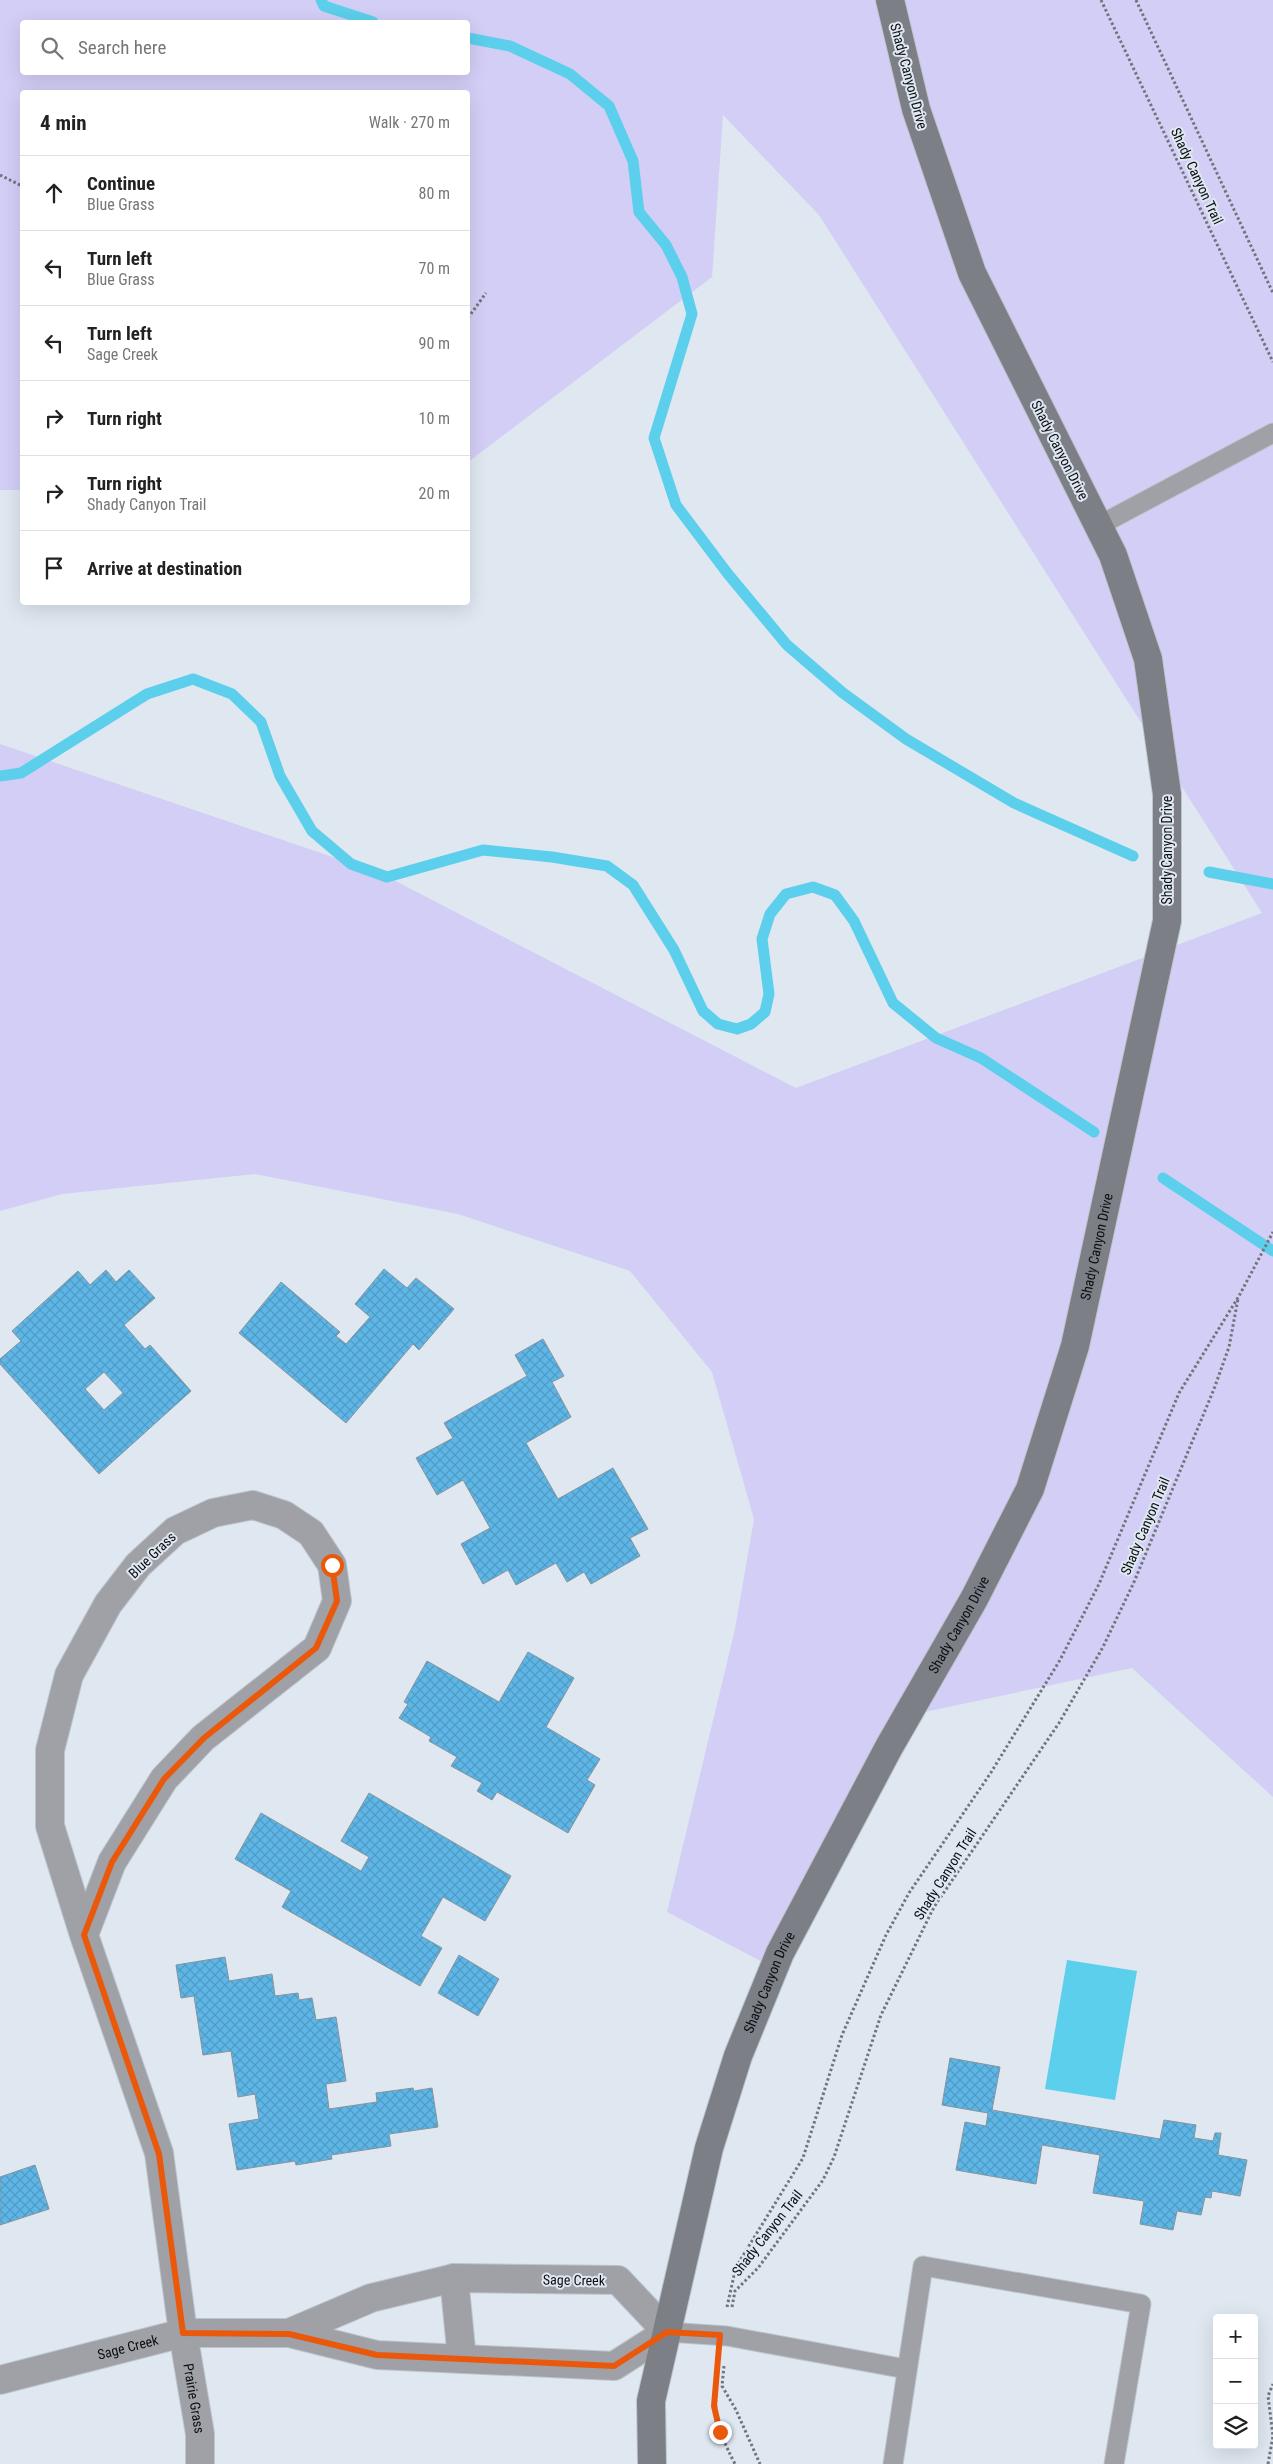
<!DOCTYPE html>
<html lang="en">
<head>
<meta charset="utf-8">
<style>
  :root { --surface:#fff; --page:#f6f6f6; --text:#222; --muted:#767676; --line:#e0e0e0 }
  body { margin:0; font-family:"Roboto Condensed",sans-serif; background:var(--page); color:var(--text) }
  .controls { position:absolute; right:15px; bottom:15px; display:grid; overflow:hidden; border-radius:5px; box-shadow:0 5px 20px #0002 }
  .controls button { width:45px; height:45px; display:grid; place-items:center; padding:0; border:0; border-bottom:1px solid var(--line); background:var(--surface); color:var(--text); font:25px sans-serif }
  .stop { position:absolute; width:15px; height:15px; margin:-11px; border:4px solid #ea580c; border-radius:50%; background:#fff }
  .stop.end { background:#ea580c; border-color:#fff; box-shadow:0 1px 5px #0008 }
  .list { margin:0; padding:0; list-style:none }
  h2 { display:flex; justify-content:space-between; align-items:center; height:65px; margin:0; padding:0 20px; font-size:21px }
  h2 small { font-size:16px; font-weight:400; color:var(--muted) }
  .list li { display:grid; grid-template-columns:32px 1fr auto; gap:15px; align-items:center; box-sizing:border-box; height:75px; padding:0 20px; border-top:1px solid var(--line) }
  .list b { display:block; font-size:19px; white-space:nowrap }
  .list p { margin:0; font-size:16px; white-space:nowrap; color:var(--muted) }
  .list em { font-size:16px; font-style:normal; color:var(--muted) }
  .icon { flex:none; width:28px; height:28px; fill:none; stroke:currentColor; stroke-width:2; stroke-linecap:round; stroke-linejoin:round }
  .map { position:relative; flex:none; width:1273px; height:2464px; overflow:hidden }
  .search { position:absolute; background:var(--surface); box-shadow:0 5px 20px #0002; left:20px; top:20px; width:450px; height:55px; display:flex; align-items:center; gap:12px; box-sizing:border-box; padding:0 18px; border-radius:5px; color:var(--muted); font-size:19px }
  .panel { position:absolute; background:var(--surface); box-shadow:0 5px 20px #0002; left:20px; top:90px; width:450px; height:515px; border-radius:5px }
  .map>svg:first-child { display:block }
</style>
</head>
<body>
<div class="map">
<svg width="1273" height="2464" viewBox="0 0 1273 2464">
  <defs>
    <pattern id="building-cross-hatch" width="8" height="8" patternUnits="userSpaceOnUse" patternTransform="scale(1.25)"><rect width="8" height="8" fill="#5eb6e7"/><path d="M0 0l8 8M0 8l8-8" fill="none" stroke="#509bc5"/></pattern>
  </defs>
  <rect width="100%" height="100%" fill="#dfe7f1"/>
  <path fill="#d3cef6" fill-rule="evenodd" d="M0 0H1273V1797L1132 1668 915 1714 772 1967 667 1912 735 1629 754 1519 712 1372 630 1271 458 1214 255 1174 62 1194 0 1211V744L380 873 796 1088 1262 913 819 215 723 115 712 277 468 462V92H22V490H0ZM22 22H468V72H22Z"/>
  <path fill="#5bcfeb" d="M1067 1960 1137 1971 1115 2100 1045 2089Z"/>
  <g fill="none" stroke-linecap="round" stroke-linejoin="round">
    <path stroke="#5bcfeb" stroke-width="11" d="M321 0 324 6 373 22
      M468 38 510 46 570 74 609 106 633 161 639 212 666 245 682 277 692 314 654 438 676 505 728 574 787 645 843 693 906 739 1014 803 1133 856
      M0 776 21 773 147 694 193 679 232 694 261 722 280 776 312 831 351 864 387 877 483 850 552 857 607 866 633 885 674 950 703 1011 718 1024 737 1029 751 1024 765 1012 769 994 762 939 770 914 786 894 813 887 835 895 854 921 893 1003 936 1038 981 1058 1094 1132
      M1209 872 1273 884
      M1163 1178 1273 1251"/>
  </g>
  <path fill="url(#building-cross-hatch)" stroke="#88939a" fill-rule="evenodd" d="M384 1269 407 1288 416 1278 454 1309 419 1350 413 1344 346 1423 239 1333 281 1282 340 1332 336 1336 346 1344 370 1317 355 1304Z
    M106 1270 116 1282 129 1270 155 1298 124 1325 145 1349 150 1345 191 1391 99 1474 0 1364V1359L21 1341 12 1331 78 1271 90 1285ZM104 1372 123 1393 104 1410 85 1389Z
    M543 1339 564 1376 552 1382 571 1417 526 1443 558 1499 613 1468 648 1529 630 1538 640 1556 591 1584 584 1572 567 1582 556 1563 516 1585 508 1570 483 1584 461 1544 490 1528 463 1480 437 1495 416 1458 453 1438 444 1423 527 1376 515 1355Z
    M528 1652 574 1678 546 1727 600 1759 587 1780 595 1785 568 1833 497 1792 492 1800 477 1791 482 1783 451 1766 457 1757 429 1741 431 1737 399 1718 408 1704 404 1702 427 1661 499 1702Z
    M369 1793 511 1876 485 1921 443 1897 421 1936 442 1948 420 1986 282 1907 291 1891 235 1859 261 1813 361 1871 369 1857 341 1841Z
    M459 1955 499 1979 478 2016 438 1993Z
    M225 1957 229 1981 272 1974 275 1996 298 1993 299 2000 312 1998 316 2020 336 2017 346 2081 326 2084 329 2109 377 2102 376 2093 413 2088 414 2091 432 2088 438 2127 389 2134 391 2146 331 2155 332 2159 296 2165 295 2161 237 2170 229 2124 259 2119 255 2094 238 2097 231 2051 203 2055 194 1996 181 1998 176 1965Z
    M950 2058 1000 2067 992 2110 1160 2139 1164 2120 1196 2125 1194 2138 1213 2141 1215 2133H1221L1218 2155 1247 2160 1240 2196 1212 2191 1211 2198 1205 2197 1201 2215 1177 2211 1173 2230 1140 2224 1144 2201 1093 2193 1100 2155 1042 2145 1036 2184 956 2170 965 2122 986 2126 988 2113 942 2105Z
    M35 2165 49 2209 0 2225V2177Z"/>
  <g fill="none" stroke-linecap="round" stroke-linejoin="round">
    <defs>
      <path id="lane" d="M1098 526 1273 433
        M667 2332 727 2336 906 2369
        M893 2464 923 2266 1141 2304 1114 2464"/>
      <g id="street">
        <path id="s1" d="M84 1935 112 1862 164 1779 203 1738 317 1648 337 1601 332 1565 311 1533 284 1515 253 1505 213 1513 175 1531 138 1565 108 1604 69 1675 50 1750V1826L84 1935 159 2153 183 2333 200 2434V2464"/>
        <path d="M454 2278 462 2359"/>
        <path id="s2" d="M0 2380 183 2333H289L377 2355 614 2366 667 2332 618 2280 454 2278 371 2298 289 2333"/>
      </g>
      <g id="secondary">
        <path id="s3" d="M652 2464 651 2401 709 2148 738 2056 780 1953 889 1747 974 1599 1030 1489 1075 1346 1167 921V794L1148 659 1113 555 972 273 916 109 890 0"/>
      </g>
    </defs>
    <use href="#lane" stroke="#bdc4cd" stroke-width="21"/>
    <use href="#street" stroke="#bdc4cd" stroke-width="30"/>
    <use href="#secondary" stroke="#bdc4cd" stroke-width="30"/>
    <path stroke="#6f757b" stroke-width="3" stroke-dasharray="2.5 2.5" stroke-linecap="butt" d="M1101 0 1273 362
      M1136 0 1273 293
      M0 175 22 186
      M468 318 486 293
      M727 2307 735 2271 739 2262 803 2158 842 2035 886 1935 909 1893 990 1774 1060 1660 1099 1584 1179 1393 1239 1296 1273 1232
      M732 2307 735 2291 758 2268 781 2237 823 2180 834 2157 881 2015 934 1907 1059 1723 1103 1647 1134 1582 1214 1389 1229 1347 1238 1299
      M718 2365C714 2413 713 2421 735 2464
      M724 2366 722 2386 736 2410 760 2464
      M1268 2464 1273 2436 1268 2396 1273 2384"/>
    <use href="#lane" stroke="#9fa1a6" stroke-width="19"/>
    <use href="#street" stroke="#9fa1a6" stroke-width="28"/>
    <use href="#secondary" stroke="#7d7f86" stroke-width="28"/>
  </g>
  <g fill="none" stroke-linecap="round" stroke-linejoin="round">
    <path stroke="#ea580c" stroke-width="6" d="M332 1565 337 1601 316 1648 204 1738 164 1779 112 1862 84 1935 159 2154 183 2333 289 2334 377 2355 614 2366 667 2332 720 2335 714 2406 720 2432"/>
  </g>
  <g text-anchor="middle" stroke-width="4" stroke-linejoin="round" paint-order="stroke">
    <g font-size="14" fill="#0b0e11" stroke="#dfe7f1">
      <text transform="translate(909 76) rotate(75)" y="5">Shady Canyon Drive</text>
      <text transform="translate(1197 176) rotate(65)" y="5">Shady Canyon Trail</text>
      <text transform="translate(1060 450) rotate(63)" y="5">Shady Canyon Drive</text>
      <text transform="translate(1167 850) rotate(-90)" y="5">Shady Canyon Drive</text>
      <text dy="5" stroke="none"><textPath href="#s3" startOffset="1309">Shady Canyon Drive</textPath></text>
      <text transform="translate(1145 1526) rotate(-67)" y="5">Shady Canyon Trail</text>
      <text transform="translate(152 1555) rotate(-44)" y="5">Blue Grass</text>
      <text dy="5" stroke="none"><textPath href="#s3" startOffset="904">Shady Canyon Drive</textPath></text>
      <text transform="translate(945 1874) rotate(-58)" y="5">Shady Canyon Trail</text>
      <text dy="5" stroke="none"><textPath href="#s3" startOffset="499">Shady Canyon Drive</textPath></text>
      <text transform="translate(767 2233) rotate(-52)" y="5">Shady Canyon Trail</text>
      <text transform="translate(574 2280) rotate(1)" y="5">Sage Creek</text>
      <text dy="5" stroke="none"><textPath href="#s2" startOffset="132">Sage Creek</textPath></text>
      <text dy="5" stroke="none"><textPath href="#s1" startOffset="1578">Prairie Grass</textPath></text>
    </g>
  </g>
</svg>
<div class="controls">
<button>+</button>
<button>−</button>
<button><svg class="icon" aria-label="layers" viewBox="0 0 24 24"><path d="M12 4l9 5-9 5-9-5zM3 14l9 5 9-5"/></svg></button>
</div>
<div class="stop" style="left:332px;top:1565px"></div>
<div class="stop end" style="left:720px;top:2432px"></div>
<div class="search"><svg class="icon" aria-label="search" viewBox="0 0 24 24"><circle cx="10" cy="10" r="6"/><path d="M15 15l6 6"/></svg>Search here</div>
<section class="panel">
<h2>4 min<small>Walk · 270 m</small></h2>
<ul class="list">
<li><svg class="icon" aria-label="ahead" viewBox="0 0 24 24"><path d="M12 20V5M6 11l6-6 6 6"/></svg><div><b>Continue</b><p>Blue Grass</p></div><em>80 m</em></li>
<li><svg class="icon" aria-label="left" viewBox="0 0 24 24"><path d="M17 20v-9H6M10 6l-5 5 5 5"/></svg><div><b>Turn left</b><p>Blue Grass</p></div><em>70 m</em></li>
<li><svg class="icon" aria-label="left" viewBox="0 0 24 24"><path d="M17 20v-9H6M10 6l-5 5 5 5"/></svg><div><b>Turn left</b><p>Sage Creek</p></div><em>90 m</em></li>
<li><svg class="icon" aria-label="right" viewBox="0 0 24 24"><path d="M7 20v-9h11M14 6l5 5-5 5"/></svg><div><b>Turn right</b></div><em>10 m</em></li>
<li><svg class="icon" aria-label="right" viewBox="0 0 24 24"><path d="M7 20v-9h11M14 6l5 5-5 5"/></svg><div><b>Turn right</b><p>Shady Canyon Trail</p></div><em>20 m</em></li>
<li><svg class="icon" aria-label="arrive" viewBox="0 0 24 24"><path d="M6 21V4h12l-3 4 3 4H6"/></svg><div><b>Arrive at destination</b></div></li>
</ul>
</section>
</div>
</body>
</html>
